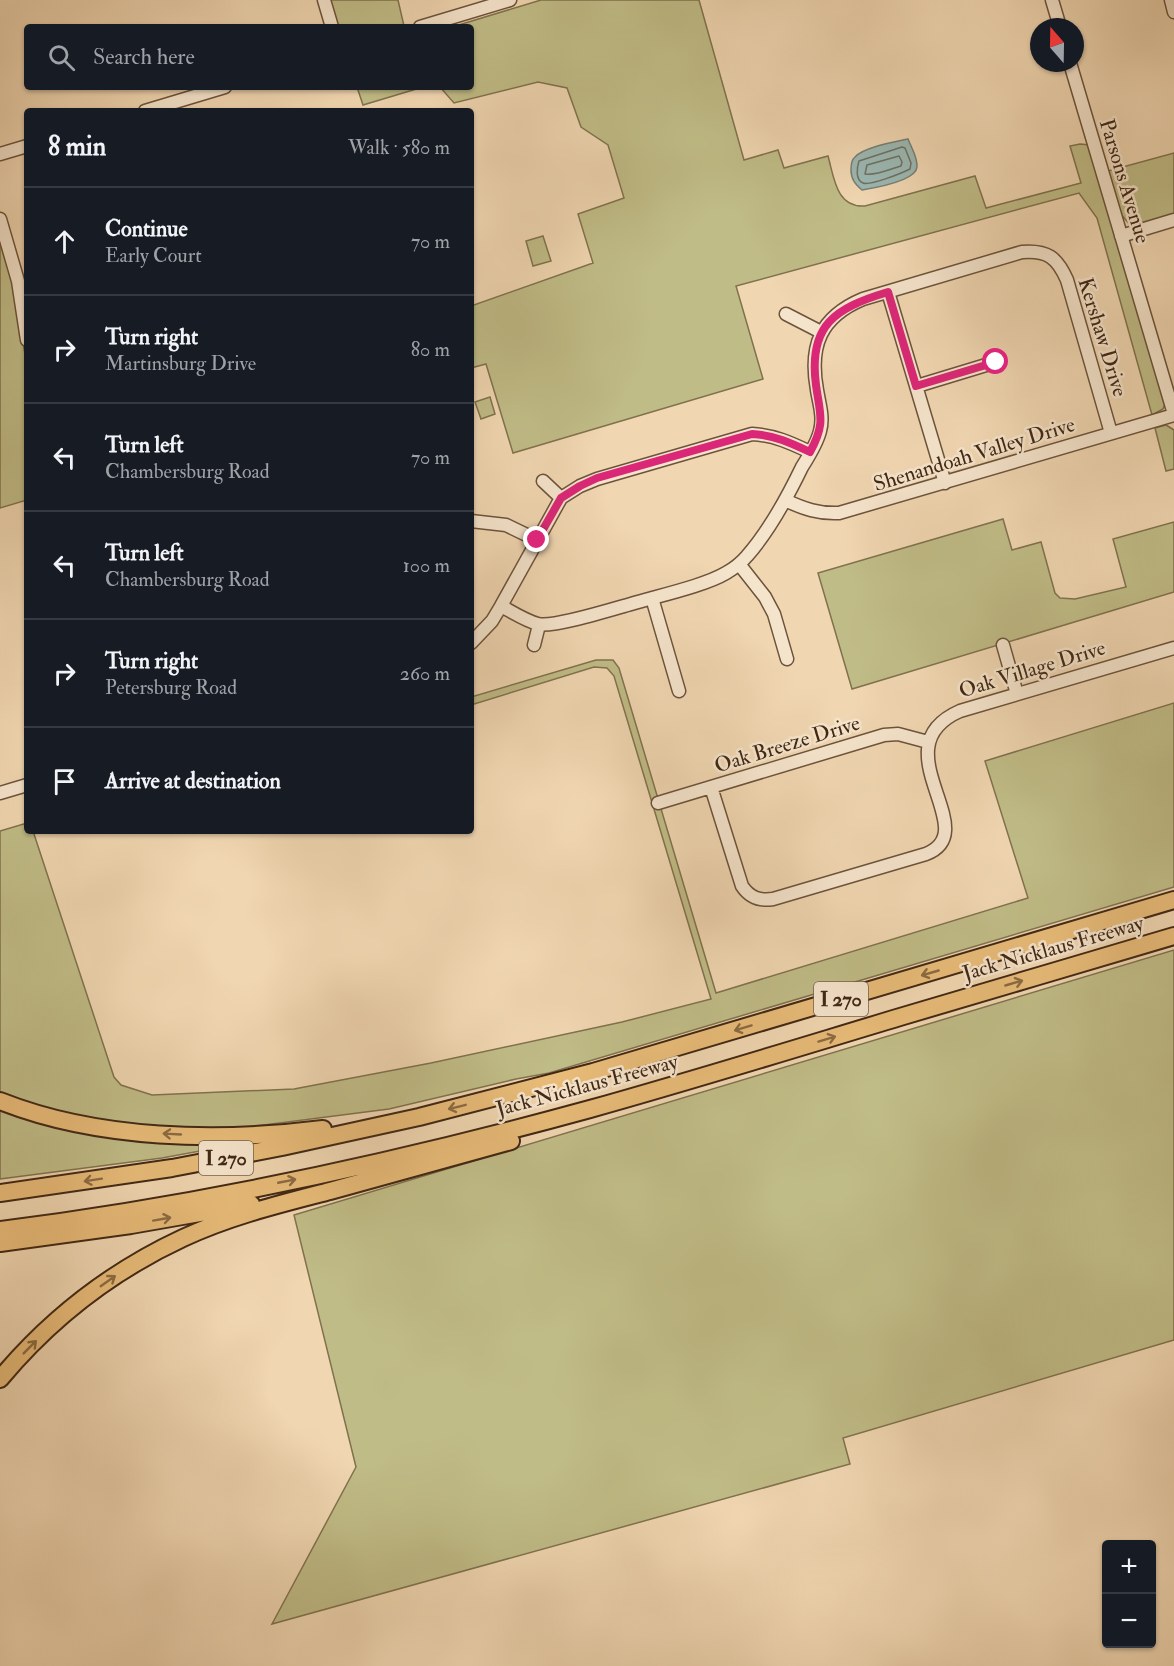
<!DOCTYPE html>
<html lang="en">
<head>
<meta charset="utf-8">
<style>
  :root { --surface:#171b24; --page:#242831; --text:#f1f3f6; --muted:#9ea1a6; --line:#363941 }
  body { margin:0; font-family:"IM FELL Double Pica",serif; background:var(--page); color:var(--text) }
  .controls { position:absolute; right:18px; bottom:18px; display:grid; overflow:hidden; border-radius:6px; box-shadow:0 2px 4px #0004 }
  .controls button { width:54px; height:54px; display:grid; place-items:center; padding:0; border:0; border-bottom:2px solid var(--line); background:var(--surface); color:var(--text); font:30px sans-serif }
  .compass { position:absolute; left:1030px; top:18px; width:54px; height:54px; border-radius:50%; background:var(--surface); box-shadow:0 2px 4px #0004; rotate:340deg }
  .stop { position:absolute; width:18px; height:18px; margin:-14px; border:4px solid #db2777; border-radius:50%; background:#fff }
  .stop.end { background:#db2777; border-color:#fff; box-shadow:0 2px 6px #0008 }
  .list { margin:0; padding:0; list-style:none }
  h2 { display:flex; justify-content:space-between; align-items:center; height:78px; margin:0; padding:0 24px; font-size:26px }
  h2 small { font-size:20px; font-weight:400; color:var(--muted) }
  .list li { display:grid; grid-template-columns:39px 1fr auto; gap:18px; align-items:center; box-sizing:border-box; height:108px; padding:0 24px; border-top:2px solid var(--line) }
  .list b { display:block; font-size:22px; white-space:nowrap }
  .list p { margin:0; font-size:20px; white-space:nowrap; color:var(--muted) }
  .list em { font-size:20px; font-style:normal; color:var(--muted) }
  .icon { flex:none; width:33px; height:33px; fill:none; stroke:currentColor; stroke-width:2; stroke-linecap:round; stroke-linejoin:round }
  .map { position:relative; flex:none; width:1174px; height:1666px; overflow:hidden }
  .search { position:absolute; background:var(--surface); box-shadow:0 2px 4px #0004; left:24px; top:24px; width:450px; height:66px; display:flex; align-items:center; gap:15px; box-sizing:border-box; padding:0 21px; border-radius:6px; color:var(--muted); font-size:22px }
  .panel { position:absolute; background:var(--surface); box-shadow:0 2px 4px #0004; left:24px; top:108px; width:450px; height:726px; border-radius:6px }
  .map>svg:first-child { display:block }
</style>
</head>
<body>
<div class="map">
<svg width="1174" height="1666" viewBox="0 0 1174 1666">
  <rect width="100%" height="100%" fill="#f0d6b1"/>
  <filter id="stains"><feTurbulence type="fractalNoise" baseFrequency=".00333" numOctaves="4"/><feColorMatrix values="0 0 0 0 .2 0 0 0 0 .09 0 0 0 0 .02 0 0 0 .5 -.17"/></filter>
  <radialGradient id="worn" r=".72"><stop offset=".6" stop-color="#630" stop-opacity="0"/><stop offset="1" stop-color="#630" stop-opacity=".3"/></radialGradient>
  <path fill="#c0bc87" stroke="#80724e" stroke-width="1.5" d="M329 0H398L404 26 337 27Z
    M541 0H699L744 160 778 150 784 168 828 156C834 177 836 208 865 206L975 176 986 208 1081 183 1070 146 1080 144 1090 145 1166 401 1163 409 1152 415 1097 218 1079 193 736 286 763 379 513 453 486 364 471 368V306L593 263 578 214 624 198 608 145 581 127 567 88 538 82 454 103 440 87H471V27H452Z
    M357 87H423L363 105Z
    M1174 153V216L1143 225 1131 226 1119 212 1108 171Z
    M543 236 551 261 533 266 526 241Z
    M0 239 13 281 27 367V500L0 508Z
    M490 397 495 414 481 419 475 402Z
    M1166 425 1174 430V469L1166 471 1155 428Z
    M1003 519 1012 550 1041 542 1055 593 1060 598 1075 599 1126 587 1113 539 1174 522V592L852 689 818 573Z
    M596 660H613L619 668 716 993 1028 898 985 761 1174 703V887L549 1073 516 1079 389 1109 249 1127 195 1130 87 1120 0 1098V831L27 823V831H33L114 1077 121 1085 152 1095 294 1089 431 1063 622 1022 711 999 614 676 607 668 594 667 471 705V697Z
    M1174 950V1340L843 1438 850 1464 272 1624 356 1467 294 1215Z
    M0 1108 260 1140 162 1158 0 1179Z"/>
  <path fill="#9bb8b3" stroke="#777e73" stroke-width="1.5" d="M908 139C911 147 918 158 917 167 916 181 874 188 862 190 855 184 851 179 851 170 851 166 851 160 855 157 864 147 895 142 908 139Z"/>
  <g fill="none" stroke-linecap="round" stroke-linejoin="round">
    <path stroke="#6e7064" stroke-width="1.5" d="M902 147 905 148 911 163 910 169C902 173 870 186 863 183 855 180 857 167 859 161Z
      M899 156 902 162 901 166C890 169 876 176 865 174L867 165Z"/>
    <defs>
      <path id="minor" d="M324 0 332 27
        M1052 0 1060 27
        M1171 0 1174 12
        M420 27 510 0
        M1070 63 1174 414
        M145 111 225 87
        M0 154 27 146
        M0 219 18 281 27 340
        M1121 236 1174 220
        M888 292 945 483
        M786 314 821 332
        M917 386 996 362
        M543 481 561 498
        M785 500C804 509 819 514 839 513L1174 415
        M471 521 506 525 537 540
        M739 564 765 597 774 614 787 659
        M652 598 679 691
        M501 606C512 612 526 621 538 624 553 628 613 609 631 604 657 596 704 586 726 573 733 569 742 562 747 556 770 530 787 498 802 467 809 456 817 443 820 431 824 417 819 403 817 390 809 346 820 317 863 299L1022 252C1047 250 1057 257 1067 280L1111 433
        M471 643 492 621 501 606 561 498 580 486 597 479 752 434C774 435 791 443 810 452
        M534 645 539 625
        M1003 645 1017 694
        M711 787 742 886C750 898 760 901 773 899L926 854C986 831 878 747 960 711L1174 648
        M0 793 27 785
        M658 803 884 735 898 734 928 742"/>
      <path id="highway" d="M0 1101C98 1140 219 1142 323 1129
        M0 1193 172 1168 282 1147 419 1117 593 1072 1174 900
        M0 1230C199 1205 397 1162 590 1109 694 1080 797 1048 900 1017 991 990 1083 963 1174 936
        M0 1243 131 1225 251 1204
        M0 1379C50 1319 112 1271 183 1238 230 1216 280 1204 330 1191 390 1175 450 1158 511 1141"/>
    </defs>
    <use href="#minor" stroke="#6c533b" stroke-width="15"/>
    <use href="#highway" stroke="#402714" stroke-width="20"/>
    <use href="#minor" stroke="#f5e4cc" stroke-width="12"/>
    <use href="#highway" stroke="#e8bb78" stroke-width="16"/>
  </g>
  <defs><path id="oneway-shaft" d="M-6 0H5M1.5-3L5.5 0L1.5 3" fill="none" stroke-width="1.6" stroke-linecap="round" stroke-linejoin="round" transform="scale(1.5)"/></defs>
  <g stroke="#8c6a41">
    <use href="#oneway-shaft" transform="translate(930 973) rotate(164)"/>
    <use href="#oneway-shaft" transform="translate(1014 983) rotate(-16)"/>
    <use href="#oneway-shaft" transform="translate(743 1028) rotate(163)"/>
    <use href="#oneway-shaft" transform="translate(827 1039) rotate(-17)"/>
    <use href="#oneway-shaft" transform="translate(457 1107) rotate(166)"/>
    <use href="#oneway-shaft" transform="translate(172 1134) rotate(-177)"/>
    <use href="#oneway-shaft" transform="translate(93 1180) rotate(171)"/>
    <use href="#oneway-shaft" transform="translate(287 1181) rotate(-11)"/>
    <use href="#oneway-shaft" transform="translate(162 1219) rotate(-10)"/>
    <use href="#oneway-shaft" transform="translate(108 1281) rotate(-35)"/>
    <use href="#oneway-shaft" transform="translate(30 1347) rotate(-45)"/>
  </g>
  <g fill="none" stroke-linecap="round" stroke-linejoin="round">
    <path stroke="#db2777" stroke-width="8" d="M537 540 561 498 580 486 597 478 752 434C774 435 791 443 810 452 826 423 820 415 816 385 808 325 835 308 888 292L916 386 996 362"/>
  </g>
  <g text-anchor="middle" stroke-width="5" stroke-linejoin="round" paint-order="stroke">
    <g fill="#f5e4cc" stroke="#76604b" stroke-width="1.5">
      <rect x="814" y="982" width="54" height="34" rx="4.5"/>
      <rect x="199" y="1141" width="54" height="34" rx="4.5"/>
    </g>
    <g font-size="20" font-weight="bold" fill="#402714">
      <text x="841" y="1006">I 270</text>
      <text x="226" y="1165">I 270</text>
    </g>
    <g font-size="21" fill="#402714" stroke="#f5e4cc">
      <text transform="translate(1125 181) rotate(73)" y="7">Parsons Avenue</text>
      <text transform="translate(1103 337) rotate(73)" y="7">Kershaw Drive</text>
      <text transform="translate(974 454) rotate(-17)" y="7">Shenandoah Valley Drive</text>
      <text transform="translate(1032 669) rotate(-17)" y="7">Oak Village Drive</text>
      <text transform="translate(787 744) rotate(-17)" y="7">Oak Breeze Drive</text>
      <text transform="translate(1053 948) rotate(-16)" y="7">Jack Nicklaus Freeway</text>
      <text transform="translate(587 1085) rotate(-15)" y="7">Jack Nicklaus Freeway</text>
    </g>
  </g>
  <rect width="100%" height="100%" filter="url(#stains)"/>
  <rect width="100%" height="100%" fill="url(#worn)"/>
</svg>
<div class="controls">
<button>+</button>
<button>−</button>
</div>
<svg class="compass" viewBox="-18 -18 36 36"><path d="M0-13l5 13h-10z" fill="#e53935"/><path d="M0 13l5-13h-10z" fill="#9ea1a6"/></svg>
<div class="stop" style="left:996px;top:362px"></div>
<div class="stop end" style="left:537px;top:540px"></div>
<div class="search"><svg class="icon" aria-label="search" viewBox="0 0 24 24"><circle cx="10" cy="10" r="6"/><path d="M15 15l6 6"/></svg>Search here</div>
<section class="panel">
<h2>8 min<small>Walk · 580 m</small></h2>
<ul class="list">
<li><svg class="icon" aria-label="ahead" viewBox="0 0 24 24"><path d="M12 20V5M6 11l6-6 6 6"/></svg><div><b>Continue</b><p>Early Court</p></div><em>70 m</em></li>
<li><svg class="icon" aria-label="right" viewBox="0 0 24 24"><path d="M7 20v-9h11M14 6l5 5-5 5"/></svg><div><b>Turn right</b><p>Martinsburg Drive</p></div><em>80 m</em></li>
<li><svg class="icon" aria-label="left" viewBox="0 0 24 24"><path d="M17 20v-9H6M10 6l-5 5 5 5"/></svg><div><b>Turn left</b><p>Chambersburg Road</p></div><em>70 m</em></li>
<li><svg class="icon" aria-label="left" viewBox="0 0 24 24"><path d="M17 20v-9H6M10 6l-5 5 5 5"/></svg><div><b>Turn left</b><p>Chambersburg Road</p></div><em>100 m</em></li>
<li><svg class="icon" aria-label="right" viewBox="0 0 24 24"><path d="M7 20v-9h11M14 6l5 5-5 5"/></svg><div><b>Turn right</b><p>Petersburg Road</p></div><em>260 m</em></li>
<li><svg class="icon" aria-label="arrive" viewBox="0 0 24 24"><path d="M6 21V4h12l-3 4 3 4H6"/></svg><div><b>Arrive at destination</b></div></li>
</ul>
</section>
</div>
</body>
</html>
